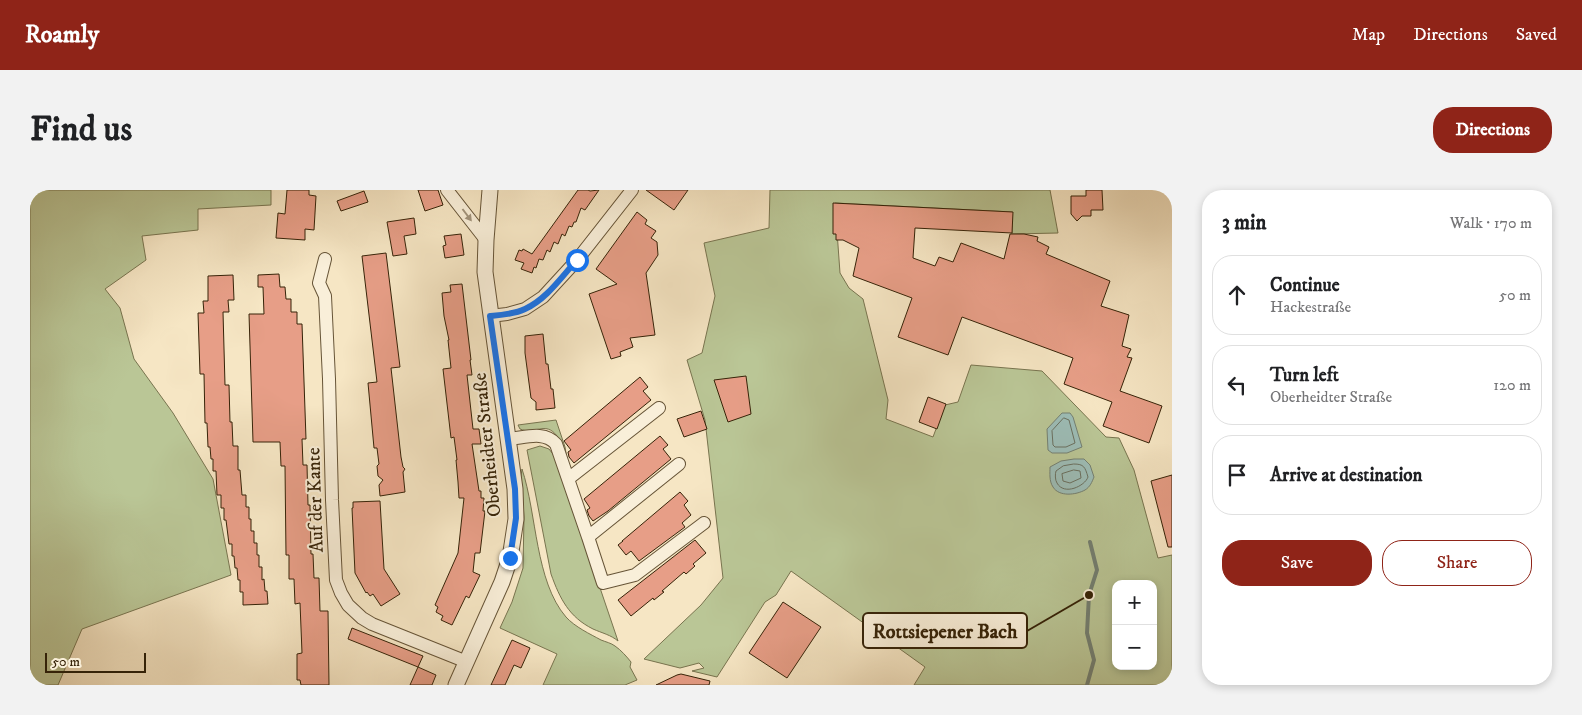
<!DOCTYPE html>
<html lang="en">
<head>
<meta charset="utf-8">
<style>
  :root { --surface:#fff; --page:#f2f2f2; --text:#202124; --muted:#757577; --line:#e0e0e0; --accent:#8f2418 }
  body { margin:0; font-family:"IM FELL DW Pica",serif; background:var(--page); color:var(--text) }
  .controls { position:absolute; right:15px; bottom:15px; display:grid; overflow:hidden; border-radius:10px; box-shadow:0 2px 8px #0003 }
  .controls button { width:45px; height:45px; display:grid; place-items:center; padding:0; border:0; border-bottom:1px solid var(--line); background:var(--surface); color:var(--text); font:25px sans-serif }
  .scale { position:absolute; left:15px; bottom:12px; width:101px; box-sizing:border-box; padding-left:5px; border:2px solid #362308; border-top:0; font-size:14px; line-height:18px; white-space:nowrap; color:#362308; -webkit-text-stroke:4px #f9efd9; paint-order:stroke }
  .stop { position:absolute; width:15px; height:15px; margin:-11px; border:4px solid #1a73e8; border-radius:50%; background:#fff }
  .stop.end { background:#1a73e8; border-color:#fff; box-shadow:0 1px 5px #0008 }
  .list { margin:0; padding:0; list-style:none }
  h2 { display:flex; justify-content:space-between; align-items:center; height:65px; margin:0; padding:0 20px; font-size:21px }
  h2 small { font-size:16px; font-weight:400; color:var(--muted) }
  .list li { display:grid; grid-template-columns:32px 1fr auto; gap:15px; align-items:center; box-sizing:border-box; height:80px; margin:0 10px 10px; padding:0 10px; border:1px solid var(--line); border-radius:20px }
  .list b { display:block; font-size:19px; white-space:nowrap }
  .list p { margin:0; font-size:16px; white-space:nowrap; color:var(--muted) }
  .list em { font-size:16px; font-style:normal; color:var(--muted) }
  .actions { display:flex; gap:10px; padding:15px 20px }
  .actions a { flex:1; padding:11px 0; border:1px solid var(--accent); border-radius:20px; text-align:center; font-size:18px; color:var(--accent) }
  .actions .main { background:var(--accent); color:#fff }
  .icon { flex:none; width:28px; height:28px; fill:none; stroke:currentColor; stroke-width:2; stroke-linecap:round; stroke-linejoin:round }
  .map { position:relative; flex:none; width:1142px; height:495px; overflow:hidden; border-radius:20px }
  header { display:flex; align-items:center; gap:30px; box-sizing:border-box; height:70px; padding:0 25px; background:var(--accent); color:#fff }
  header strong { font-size:24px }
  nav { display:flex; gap:28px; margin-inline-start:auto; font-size:18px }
  .intro { display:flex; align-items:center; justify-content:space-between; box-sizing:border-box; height:120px; padding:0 30px }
  h1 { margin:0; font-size:35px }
  .button { padding:12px 22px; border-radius:20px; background:var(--accent); color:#fff; font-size:18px; font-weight:700 }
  main { display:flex; gap:30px; padding:0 30px }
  aside { flex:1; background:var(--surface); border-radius:20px; box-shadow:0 2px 8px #0003 }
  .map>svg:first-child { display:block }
</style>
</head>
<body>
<header>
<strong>Roamly</strong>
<nav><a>Map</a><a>Directions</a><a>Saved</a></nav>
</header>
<div class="intro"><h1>Find us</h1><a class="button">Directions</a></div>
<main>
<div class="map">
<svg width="1142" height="495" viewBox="0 0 1142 495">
  <rect width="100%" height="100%" fill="#f6e6c4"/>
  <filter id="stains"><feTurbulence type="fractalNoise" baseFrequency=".004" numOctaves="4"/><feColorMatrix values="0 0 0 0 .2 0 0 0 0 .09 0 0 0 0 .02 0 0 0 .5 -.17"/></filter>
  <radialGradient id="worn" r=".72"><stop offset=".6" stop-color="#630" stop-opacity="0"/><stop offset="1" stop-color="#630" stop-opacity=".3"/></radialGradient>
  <path fill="#bac696" stroke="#78744f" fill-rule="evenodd" d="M0 0H241V15L168 19V40L112 46 116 70 75 99 90 118 104 169 143 223 183 289 201 385 52 439 28 495H0Z
    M740 0H1020L1028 43 982 44V22L805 13 810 83 819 98 833 109 858 210 856 229 903 247 915 215 928 212 941 175 1012 181 1076 247 1089 248 1104 280 1128 368 1142 365V495H884L895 477 761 381 746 405 735 412 687 487 662 481 674 478 669 473 650 478 614 469 671 415 693 388 675 230 657 170 672 163 685 106 674 53 739 38ZM1086 394H1123V476H1086Z
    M526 230 535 257 537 269C532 256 527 235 510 239 502 240 497 242 490 239L488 235Z
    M510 256 519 259 526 268 588 451C581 445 572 443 563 439 539 427 530 409 521 384L497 260Z
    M492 279C507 324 505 391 536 427 545 437 560 444 571 450 576 452 581 453 585 456 591 460 597 467 601 472L600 477 607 490 595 495H513L527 464 470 438 482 412 493 378 494 327 491 286Z"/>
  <path fill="#9dbeb8" stroke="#748072" d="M1032 223H1040L1043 227 1052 257 1037 263H1022L1018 260 1017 239Z
    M1044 269H1054L1060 275 1064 287C1062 292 1060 297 1055 300 1046 305 1029 307 1023 297 1019 291 1020 283 1020 277L1031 271Z"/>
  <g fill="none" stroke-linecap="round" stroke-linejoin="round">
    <path stroke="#6a7060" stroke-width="1" d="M1034 228 1039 230 1045 253 1036 257H1025L1023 255 1022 241Z
      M1044 274C1054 274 1055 277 1058 287 1055 296 1034 306 1027 293 1025 290 1025 284 1026 281L1033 276Z
      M1044 280 1050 281 1051 288 1040 293 1033 291 1032 284Z"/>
    <path stroke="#748072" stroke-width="4" d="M1057 495 1064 470 1057 443 1059 405 1067 380 1060 352"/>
  </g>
  <path fill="#e79e87" stroke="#362308" d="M257 0H279V5L286 6 284 40 275 39V50L246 48 248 23 255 24Z
    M388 0H408L413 15 395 21Z
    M548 0H558L560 1 569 0 555 20 551 18 546 32H544L542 37 539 36 535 46 532 44 528 54 524 52 520 62 517 60 513 70 509 69 506 78 504 77 502 83 491 79 494 73 485 70 489 60 492 61 493 59 502 64Z
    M616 0H658L644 20Z
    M1056 0H1072L1073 20H1061V26H1052L1047 31 1041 24V6H1056Z
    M334 1 338 12 311 21 307 11Z
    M803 13 983 22 982 43 885 38 883 68 905 76 909 67 923 72 931 53 974 69 980 44H994L1008 47 1007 51 1019 57 1016 64 1080 91 1071 116 1099 125 1092 156 1101 159 1097 167 1102 168 1090 201 1132 216 1119 253 1073 236 1082 212 1034 194 1043 168 932 127 918 165 868 147 882 108 823 86 829 58 813 50H806V44H803Z
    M607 22 617 30 615 34 626 41 621 48 627 52 628 65 616 83 625 145 600 148 603 157 590 162 591 166 581 169 559 104 587 94 566 79Z
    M384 28 386 44 374 46 377 64 363 66 357 32Z
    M431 44 434 65 415 68 413 56 416 55 414 46Z
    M356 63 370 177 361 178 371 267 373 277 375 279 373 282 375 302 350 306 349 295 353 290 348 286 347 276 349 274 347 258H344L338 193 347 192 332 66Z
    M249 84 250 97H255L256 109H261V122H267V134H272L276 249H272L273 275H277L278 315H280L281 364H283L284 388H289L290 421H298L299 495H271L270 490H267V464L272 463 270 413 265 414 264 389H259V365H256L255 276H251L250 252H223L219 124H234L233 97H228V85Z
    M203 85 204 110H198L199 122H193L195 195H199L200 232H202L203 256H208V280H210L212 305H216V317H219V329H221V341H224V353H227V365H229V377H232V390L234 389 235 401H237L238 414 213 415V402H210V390H208L207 378H205L204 366H202V354H199L196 330H194V318H191V305H187L186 281H183V269H181L180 257H178L177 233H175L174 184H170L168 123H174L173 111H178V86Z
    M432 94 441 170H440L442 185H437L443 239H449L451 254H442L449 301H451V308H454L453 321H455L450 363H445L443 382 450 385 439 408 436 406 422 435 411 430 413 426 406 422 408 417 405 415 428 363 434 308H429L428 292 426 270H427L424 247 421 248 413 179 421 178 418 150H419L414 126 412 103 421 102 420 95Z
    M513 144 516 174H518L521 199H523L525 218 506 220V212L501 208 495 163V146Z
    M716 186 721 224 698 232 684 190Z
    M610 187 618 197 613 201 621 210 544 273 539 267 538 262 541 260 534 251Z
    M898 207 916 214 907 239 889 232Z
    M671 221 677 239 654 247 647 229Z
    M630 246 638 255 633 259 641 269 578 321 563 331 559 326 557 320 560 318 554 309Z
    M1142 285V357H1138L1121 291Z
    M650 302 658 311 654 315 661 325 652 333 655 337 609 371 601 361 596 365 588 355 593 351H592Z
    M350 311 354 379 370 404 351 416 343 404 340 406 337 402 336 403 325 383 322 318H323V312Z
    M665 350 676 363 663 374 665 376 656 384 654 382 632 401 634 402 624 410 623 408 601 426 588 410Z
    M753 412 791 437 757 488 719 463Z
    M322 438 393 466 388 477 318 449Z
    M482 450 500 458 491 478 484 475 475 495H461Z
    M388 477 406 485 402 495H380Z
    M651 484 680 491 679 495H626L647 485Z"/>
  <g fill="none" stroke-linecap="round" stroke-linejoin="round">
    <defs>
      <path id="minor" d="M417 0 456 50
        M295 69 289 93 295 106 299 189 302 310 306 390 311 403 318 415 332 428 342 434 437 472
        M460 126 477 124 495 119 513 107 547 70 602 0
        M478 249C494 248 514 240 526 254L558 347 649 274
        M538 289 629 218
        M558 347 573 393 605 385 674 333"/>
      <path id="tertiary" d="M426 495 472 392 480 368 486 329 485 299 455 82 456 50 460 0"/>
    </defs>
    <use href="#minor" stroke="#665437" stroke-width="14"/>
    <use href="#tertiary" stroke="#665437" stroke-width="17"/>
    <use href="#minor" stroke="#f9efd9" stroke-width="12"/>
    <use href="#tertiary" stroke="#f9efd9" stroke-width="15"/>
  </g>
  <defs><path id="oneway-solid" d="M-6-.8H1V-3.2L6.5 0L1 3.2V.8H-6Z" transform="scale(1.25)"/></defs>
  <use fill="#a1937b" href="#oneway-solid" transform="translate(437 25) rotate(53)"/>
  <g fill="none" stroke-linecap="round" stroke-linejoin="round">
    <path stroke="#1a73e8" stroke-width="6" d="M480 368 486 328 485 299 460 126C472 125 485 124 495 119 517 109 532 86 547 70"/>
  </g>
  <g text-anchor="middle" stroke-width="4" stroke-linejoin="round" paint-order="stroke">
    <g font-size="19" fill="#362308" stroke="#f9efd9">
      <text transform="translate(456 255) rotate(-96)" y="7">Oberheidter Straße</text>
      <text transform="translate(284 310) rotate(-92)" y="7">Auf der Kante</text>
    </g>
  </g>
  <path fill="none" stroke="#362308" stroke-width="2" d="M1059 405L997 441"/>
  <circle fill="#362308" stroke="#f9efd9" stroke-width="2" cx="1059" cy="405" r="5"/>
  <rect fill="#f9efd9" stroke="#362308" stroke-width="2" x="833" y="423" width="164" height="35" rx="5"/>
  <g font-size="20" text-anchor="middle" font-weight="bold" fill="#362308">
    <text x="915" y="448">Rottsiepener Bach</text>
  </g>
  <rect width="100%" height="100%" filter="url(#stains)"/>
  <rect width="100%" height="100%" fill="url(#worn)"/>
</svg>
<div class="controls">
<button>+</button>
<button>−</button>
</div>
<div class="scale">50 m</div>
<div class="stop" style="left:547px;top:70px"></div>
<div class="stop end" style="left:480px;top:368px"></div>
</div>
<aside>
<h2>3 min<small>Walk · 170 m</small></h2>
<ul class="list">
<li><svg class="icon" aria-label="ahead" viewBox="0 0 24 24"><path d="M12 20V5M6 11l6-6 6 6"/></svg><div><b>Continue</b><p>Hackestraße</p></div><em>50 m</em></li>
<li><svg class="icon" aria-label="left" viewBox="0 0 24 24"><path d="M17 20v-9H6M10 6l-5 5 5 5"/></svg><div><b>Turn left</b><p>Oberheidter Straße</p></div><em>120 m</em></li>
<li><svg class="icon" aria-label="arrive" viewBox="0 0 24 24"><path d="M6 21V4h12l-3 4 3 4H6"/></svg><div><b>Arrive at destination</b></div></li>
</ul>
<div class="actions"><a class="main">Save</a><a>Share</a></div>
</aside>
</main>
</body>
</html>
